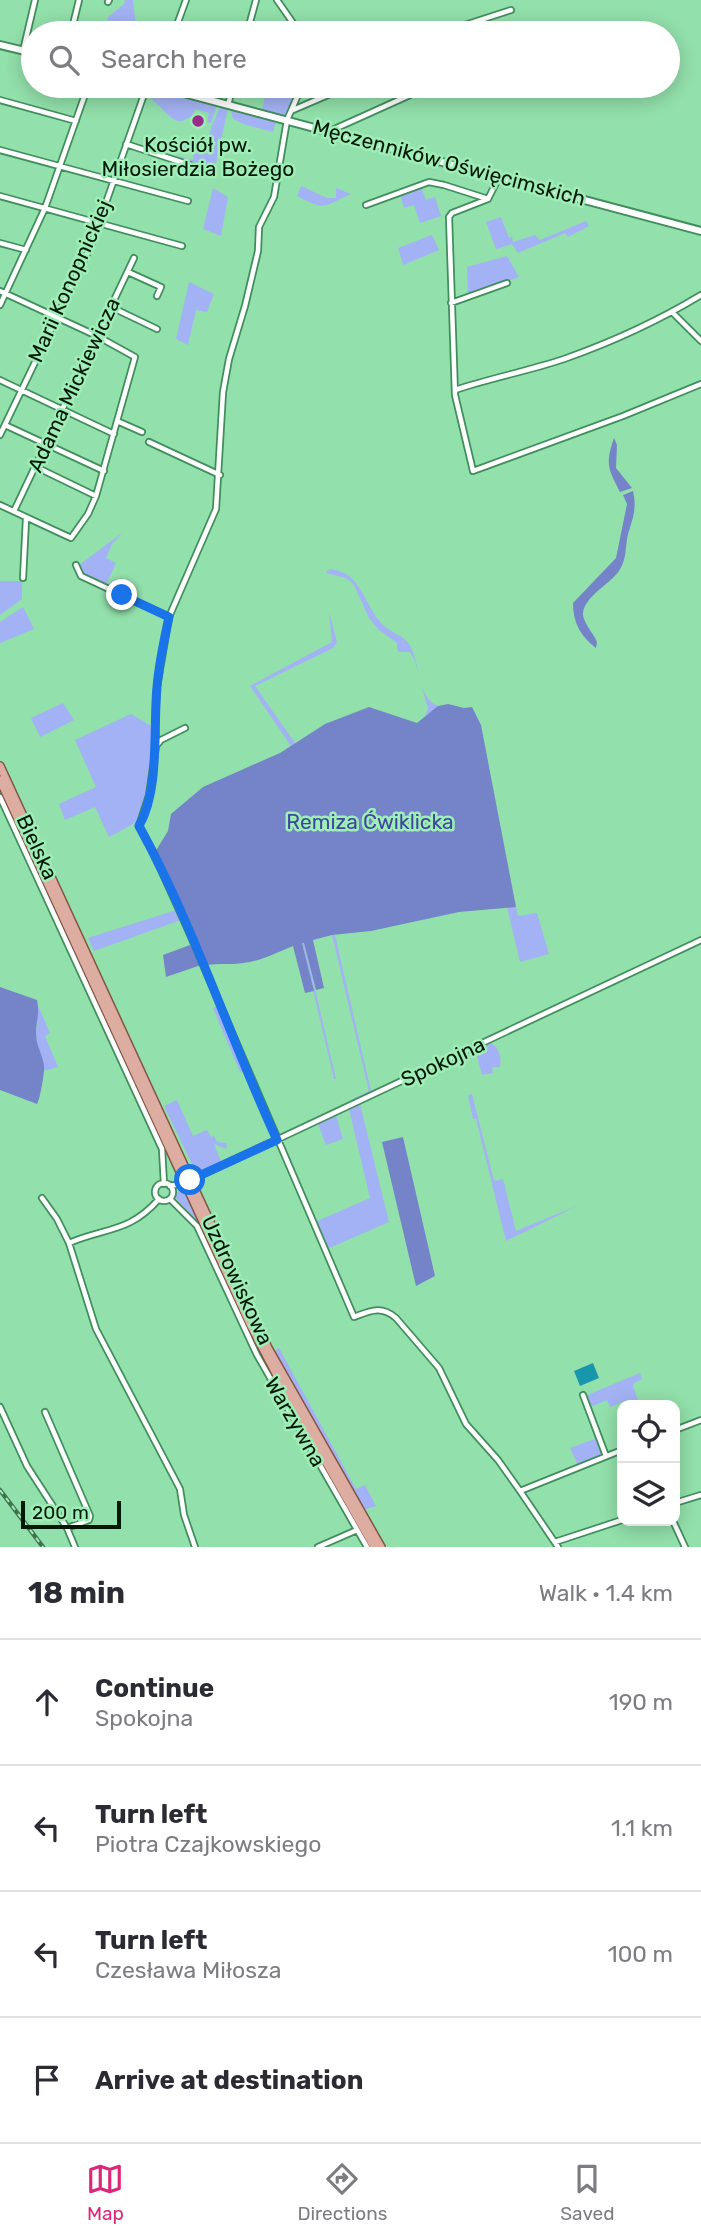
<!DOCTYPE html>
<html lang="en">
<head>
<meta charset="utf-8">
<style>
  :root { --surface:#fff; --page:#f2f2f3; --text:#2b2b33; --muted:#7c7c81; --line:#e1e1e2; --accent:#db2777 }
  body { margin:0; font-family:Rubik,sans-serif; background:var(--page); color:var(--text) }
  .controls { position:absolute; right:21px; bottom:21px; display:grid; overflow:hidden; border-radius:14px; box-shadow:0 4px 18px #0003 }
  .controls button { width:63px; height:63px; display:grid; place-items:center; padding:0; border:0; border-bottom:2px solid var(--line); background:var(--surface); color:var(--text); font:35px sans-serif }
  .scale { position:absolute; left:21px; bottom:18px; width:100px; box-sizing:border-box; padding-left:7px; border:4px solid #001907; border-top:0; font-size:19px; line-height:24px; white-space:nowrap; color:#001907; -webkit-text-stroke:5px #9fedb7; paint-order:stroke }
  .stop { position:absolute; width:21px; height:21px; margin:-16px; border:5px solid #1a73e8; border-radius:50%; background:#fff }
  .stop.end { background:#1a73e8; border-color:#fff; box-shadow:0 2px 7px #0008 }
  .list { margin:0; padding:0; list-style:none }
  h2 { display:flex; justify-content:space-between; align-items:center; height:91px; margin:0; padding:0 28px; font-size:30px }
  h2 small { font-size:23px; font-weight:400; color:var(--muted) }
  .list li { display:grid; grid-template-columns:46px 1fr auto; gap:21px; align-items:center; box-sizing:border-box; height:126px; padding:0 28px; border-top:2px solid var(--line) }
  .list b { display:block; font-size:26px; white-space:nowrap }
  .list p { margin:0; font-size:23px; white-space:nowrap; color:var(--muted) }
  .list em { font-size:23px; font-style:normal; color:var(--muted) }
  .icon { flex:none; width:38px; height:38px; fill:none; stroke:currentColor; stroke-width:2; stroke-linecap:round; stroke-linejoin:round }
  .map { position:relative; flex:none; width:701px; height:1547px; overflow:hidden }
  .search { position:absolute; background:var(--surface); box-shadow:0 4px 18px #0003; left:21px; right:21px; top:21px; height:77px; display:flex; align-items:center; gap:18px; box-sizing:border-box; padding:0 24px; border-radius:38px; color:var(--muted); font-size:26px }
  .sheet { height:595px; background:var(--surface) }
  nav { display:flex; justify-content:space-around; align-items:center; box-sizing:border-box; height:98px; border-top:2px solid var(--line); background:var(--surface); font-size:19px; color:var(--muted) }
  nav a { display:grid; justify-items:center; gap:4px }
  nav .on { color:var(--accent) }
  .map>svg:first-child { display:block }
</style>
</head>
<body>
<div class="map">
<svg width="701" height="1547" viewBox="0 0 701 1547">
  <rect width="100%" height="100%" fill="#92e0ab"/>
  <path fill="#a3b2f4" d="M125 0H133L135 18 140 33 104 32 108 17 124 4Z
    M259 86H273L298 93 288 117 262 110 267 88Z
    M156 90 217 106 211 123 207 122 209 113 195 109 192 117C189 117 185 120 182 121 171 123 161 105 152 100Z
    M220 107 228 109 214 171 176 160 177 156 193 160 194 153 181 149 183 143 205 152 211 128Z
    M231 110 276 121 273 132 246 125 233 119Z
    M301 186 327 198H336V188L351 194C322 207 326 211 297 196Z
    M421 187 426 200 435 197 441 216 420 223 414 205 404 208 400 195Z
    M213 188 228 197 221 236 203 229Z
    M501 217 509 238 512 237 513 242 535 235 540 240 586 221 589 226 568 237 565 233 518 253 512 244 496 249 486 222Z
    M432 235 439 250 403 265 398 248Z
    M507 256 519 277 468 295 467 267Z
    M189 282 214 294 207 312 196 310 188 345 176 339Z
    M122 533 112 544 106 558 116 563 106 585 84 574 79 565Z
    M329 569C362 571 363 605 383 625 390 632 404 636 409 644 421 662 416 697 438 706L424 719 428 709 415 661 410 652H399L397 649V643L378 629 369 618 354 585 346 578 326 573Z
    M0 581H22V599L0 615Z
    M23 607 34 629 0 643V622Z
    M329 612 337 642 333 648 255 686 295 743 291 746 250 686 332 642Z
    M63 703 74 720 40 737 31 718Z
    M131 714 151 726C154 756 148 794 137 822L109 837 95 807 65 820 59 804 96 787 75 740Z
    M507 907H516L518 916 537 913 549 954 520 962Z
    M176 910 181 920 94 951 88 938Z
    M332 935H335L371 1091 386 1087 351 1102V1100L369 1091Z
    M304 942 336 1079H334L302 943Z
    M37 1003 50 1033 45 1036 58 1067 43 1071C44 1063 40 1057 37 1049 33 1033 40 1019 37 1003Z
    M219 1005 246 1070 240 1072 213 1008Z
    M490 1043C499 1046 502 1058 500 1067H492L493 1073 482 1075 475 1049Z
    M472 1094 494 1181 503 1179 516 1231 579 1205 506 1241 476 1119H473L468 1095Z
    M177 1100 193 1136 207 1130 211 1137 214 1136 217 1142 227 1143 226 1149 214 1144 222 1164 202 1173 193 1166 164 1106Z
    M360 1104 389 1222 327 1249 315 1222 370 1198 349 1109Z
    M336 1115 343 1139 326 1145 318 1124Z
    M179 1191 187 1195 261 1351 258 1353 199 1226 176 1198V1192Z
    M279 1348 356 1489 365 1485 376 1506 364 1510 274 1351Z
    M640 1373 642 1379 634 1383 633 1387 640 1405H633L630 1399 610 1407 607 1400 588 1408 585 1396Z
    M597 1438 604 1455 578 1465 570 1448Z"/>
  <path fill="#7584c8" d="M614 438 617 445 616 468 632 488 620 492C608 469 605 464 614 438Z
    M633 491C637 508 633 518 628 534 625 547 627 559 619 571 610 584 585 596 583 613 582 621 594 634 597 642L596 648C580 636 573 622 573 603L616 558 627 504 623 495Z
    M448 704 464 708 472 707 481 725 516 907 459 912 371 931 332 935 313 940 324 988 316 990 304 943H302L314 991 305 993 293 946C276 953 261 961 243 963 231 965 219 963 207 965L155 852 168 831 171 814 203 787 280 753 325 724 369 707 417 723 438 706Z
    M190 945 201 965 166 977 163 955Z
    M0 987 37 1000C40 1017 36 1019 36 1033 36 1046 43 1055 44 1066 45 1070 40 1100 37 1104L0 1090Z
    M403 1137 435 1276 416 1286 382 1142Z"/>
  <path fill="#1796ac" d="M593 1363 599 1378 580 1386 574 1371Z"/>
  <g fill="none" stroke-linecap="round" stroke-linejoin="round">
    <defs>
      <path id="street" d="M277 0 300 33
        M108 2 109 0
        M71 33 79 0
        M174 33 186 0
        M247 33 256 0
        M440 33 511 10
        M23 51 35 0
        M301 92 316 86
        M0 100 76 121
        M228 105 233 86
        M293 110 349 86
        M330 131 410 95
        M126 144 202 169
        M0 150 188 201
        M499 177 488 199 452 213 449 217 455 395 473 471 623 416 701 384
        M0 196 182 246
        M366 205 429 182 444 185 488 199
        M0 243 26 250
        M128 272 161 287 157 296
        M0 291 97 336 135 357 96 496 88 514 71 538 0 505
        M451 303 507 283
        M0 305 45 208 88 86
        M111 307 157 329
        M672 312 701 341
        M0 380 114 434
        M455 390C491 378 528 371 564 359 612 342 658 321 701 295
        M117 421 142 432
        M5 425 104 471
        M0 435 90 248 147 86
        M149 442 220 475
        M36 467 96 496
        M14 511 134 258
        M76 565 81 576 169 617
        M23 578 26 519
        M185 728 161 740 156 746 149 795 139 826 153 852 189 932 354 1317C370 1311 381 1305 396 1318L439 1368 466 1424 498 1460 520 1491
        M156 745 155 725 157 687 169 617 216 509 223 392 229 359 245 306 258 251 259 227 274 197 287 120 302 86
        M0 797 162 1149 164 1184
        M155 1192a9 9 0 1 1 18 0a9 9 0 1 1-18 0Z
        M170 1186 185 1183 206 1173 701 940
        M42 1198 57 1219 69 1243 96 1329 180 1489 184 1515 195 1547
        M170 1199 197 1226 257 1355 367 1547
        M69 1243C107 1227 129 1233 159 1199
        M583 1395 606 1456
        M0 1407 27 1466 67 1528 75 1547
        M45 1412 90 1516 89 1520 67 1528
        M675 1430 701 1420
        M675 1503 701 1495
        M673 1521 685 1547
        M555 1542 622 1520
        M318 1547 357 1530
        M558 1547 520 1491 622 1450"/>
      <path id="secondary" d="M0 45 33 53
        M157 86 701 231"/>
      <path id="primary" d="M0 766 268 1348 381 1547
        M0 780 250 1324 281 1383 374 1547"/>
    </defs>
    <use href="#street" stroke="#418e5d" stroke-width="8"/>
    <use href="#secondary" stroke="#418e5d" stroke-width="10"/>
    <use href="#primary" stroke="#825543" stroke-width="10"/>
    <use href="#street" stroke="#fff" stroke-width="4.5"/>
    <use href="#secondary" stroke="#fff" stroke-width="6"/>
    <use href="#primary" stroke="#deada1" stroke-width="7"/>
    <defs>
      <path id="rail" d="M0 1490 43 1547"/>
    </defs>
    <use href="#rail" stroke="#417250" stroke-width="4.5"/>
    <use href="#rail" stroke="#9fedb7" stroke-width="2" stroke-dasharray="5" stroke-linecap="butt"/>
  </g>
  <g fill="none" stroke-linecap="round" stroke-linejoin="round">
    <path stroke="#1a73e8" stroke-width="9" d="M122 595 169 617C164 640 159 663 157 687 153 729 160 789 139 826 194 926 229 1036 277 1140L190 1180"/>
  </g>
  <circle fill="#992b8b" stroke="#9fedb7" stroke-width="2.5" cx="198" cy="121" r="7"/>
  <g text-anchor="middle" stroke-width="5" stroke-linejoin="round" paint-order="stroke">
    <g font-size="21" fill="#001907" stroke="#9fedb7">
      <text x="198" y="152">Kościół pw.<tspan x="198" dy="24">Miłosierdzia Bożego</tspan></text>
    </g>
    <g font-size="21" fill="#001907" stroke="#9fedb7">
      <text transform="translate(449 163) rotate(15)" y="7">Męczenników Oświęcimskich</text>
      <text transform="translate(70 281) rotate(-66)" y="7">Marii Konopnickiej</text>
      <text transform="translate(74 385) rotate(-65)" y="7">Adama Mickiewicza</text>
      <text transform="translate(37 847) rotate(65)" y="7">Bielska</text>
      <text transform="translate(443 1062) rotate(-25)" y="7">Spokojna</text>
      <text transform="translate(237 1280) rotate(65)" y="7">Uzdrowiskowa</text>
      <text transform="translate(295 1422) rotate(60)" y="7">Warzywna</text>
    </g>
    <g font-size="21" fill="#3d489b" stroke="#9fedb7">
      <text x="370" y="829">Remiza Ćwiklicka</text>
    </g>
  </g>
</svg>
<div class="controls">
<button><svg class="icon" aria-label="locate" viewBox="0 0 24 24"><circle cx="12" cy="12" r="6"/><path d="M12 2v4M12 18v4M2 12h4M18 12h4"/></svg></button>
<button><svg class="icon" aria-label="layers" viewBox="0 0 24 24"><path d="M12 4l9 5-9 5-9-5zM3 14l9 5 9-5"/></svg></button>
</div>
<div class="scale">200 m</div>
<div class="stop" style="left:190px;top:1180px"></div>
<div class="stop end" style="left:122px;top:595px"></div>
<div class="search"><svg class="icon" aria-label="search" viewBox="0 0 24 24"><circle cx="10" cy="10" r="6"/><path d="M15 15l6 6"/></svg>Search here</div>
</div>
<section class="sheet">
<h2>18 min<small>Walk · 1.4 km</small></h2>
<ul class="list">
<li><svg class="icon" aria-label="ahead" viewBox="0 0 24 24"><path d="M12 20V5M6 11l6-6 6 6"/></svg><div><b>Continue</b><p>Spokojna</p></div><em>190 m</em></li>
<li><svg class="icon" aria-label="left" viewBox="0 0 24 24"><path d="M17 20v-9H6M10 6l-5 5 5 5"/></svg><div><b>Turn left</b><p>Piotra Czajkowskiego</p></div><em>1.1 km</em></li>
<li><svg class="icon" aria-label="left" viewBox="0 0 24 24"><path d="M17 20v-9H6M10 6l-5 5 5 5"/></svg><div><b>Turn left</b><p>Czesława Miłosza</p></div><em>100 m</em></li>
<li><svg class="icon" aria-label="arrive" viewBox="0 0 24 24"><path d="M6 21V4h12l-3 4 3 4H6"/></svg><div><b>Arrive at destination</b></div></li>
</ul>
</section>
<nav>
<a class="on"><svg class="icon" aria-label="map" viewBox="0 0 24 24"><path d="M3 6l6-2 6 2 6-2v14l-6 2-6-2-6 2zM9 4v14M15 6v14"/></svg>Map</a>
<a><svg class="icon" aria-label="directions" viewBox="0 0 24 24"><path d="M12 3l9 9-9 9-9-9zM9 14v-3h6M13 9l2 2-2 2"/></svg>Directions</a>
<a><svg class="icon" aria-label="saved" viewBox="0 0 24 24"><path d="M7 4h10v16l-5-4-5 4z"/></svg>Saved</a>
</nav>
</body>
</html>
